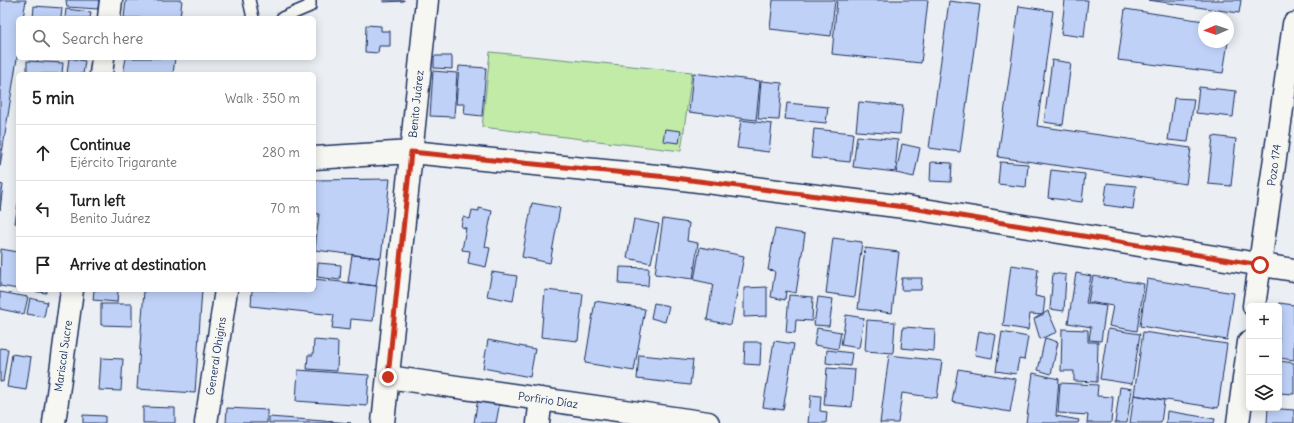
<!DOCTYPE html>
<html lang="en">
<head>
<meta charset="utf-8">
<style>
  :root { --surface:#fff; --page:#f6f6f6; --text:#222; --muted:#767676; --line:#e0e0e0 }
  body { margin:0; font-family:Delius,sans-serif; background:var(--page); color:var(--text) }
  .controls { position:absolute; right:12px; bottom:12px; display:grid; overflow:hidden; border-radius:6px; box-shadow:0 2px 10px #0003 }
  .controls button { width:36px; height:36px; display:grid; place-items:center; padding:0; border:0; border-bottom:1px solid var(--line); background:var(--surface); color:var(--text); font:20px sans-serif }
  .compass { position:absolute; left:1198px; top:12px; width:36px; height:36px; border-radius:50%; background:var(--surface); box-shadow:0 2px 10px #0003; rotate:268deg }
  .stop { position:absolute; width:12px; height:12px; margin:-9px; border:3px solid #c8321e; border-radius:50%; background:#fff }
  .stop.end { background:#c8321e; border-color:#fff; box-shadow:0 1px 4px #0008 }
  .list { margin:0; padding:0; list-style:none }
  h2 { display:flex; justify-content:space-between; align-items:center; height:52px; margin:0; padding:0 16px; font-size:17px }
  h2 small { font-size:13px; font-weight:400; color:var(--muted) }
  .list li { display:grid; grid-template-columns:26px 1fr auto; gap:12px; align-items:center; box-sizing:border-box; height:56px; padding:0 16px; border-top:1px solid var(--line) }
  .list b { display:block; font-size:15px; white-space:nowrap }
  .list p { margin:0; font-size:13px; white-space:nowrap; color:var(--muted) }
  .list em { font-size:13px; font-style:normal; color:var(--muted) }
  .icon { flex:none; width:22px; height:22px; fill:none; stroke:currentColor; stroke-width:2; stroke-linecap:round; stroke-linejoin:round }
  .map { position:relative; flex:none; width:1294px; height:423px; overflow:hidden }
  .search { position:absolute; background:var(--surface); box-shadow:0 2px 10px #0003; left:16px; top:16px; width:300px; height:44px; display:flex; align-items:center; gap:10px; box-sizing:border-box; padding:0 14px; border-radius:6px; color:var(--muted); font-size:15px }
  .panel { position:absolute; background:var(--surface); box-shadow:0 2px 10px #0003; left:16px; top:72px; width:300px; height:220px; border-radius:6px }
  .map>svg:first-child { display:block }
</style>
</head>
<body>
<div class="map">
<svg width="1294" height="423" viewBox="0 0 1294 423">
  <rect width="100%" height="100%" fill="#ebeff3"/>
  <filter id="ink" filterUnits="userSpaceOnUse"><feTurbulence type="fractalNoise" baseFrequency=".025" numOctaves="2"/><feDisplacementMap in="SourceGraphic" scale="8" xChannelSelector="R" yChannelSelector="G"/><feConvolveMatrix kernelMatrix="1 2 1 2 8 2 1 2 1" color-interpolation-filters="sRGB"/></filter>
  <g filter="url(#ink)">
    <path fill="#c1eba7" stroke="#6e8d82" d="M490 52 692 72 681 151 482 127Z"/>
    <path fill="#bfd1f7" stroke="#1b2f5e" d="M0 0H26L23 18H18V52L0 166Z
      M66 0H99L98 9 67 7Z
      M126 0H182L180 18H124Z
      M383 0H404V1L383 2Z
      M773 0H835L831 36 770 29Z
      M837 0H928L921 63 832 54Z
      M1065 0H1088L1084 37 1061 34Z
      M1148 0H1241L1239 13Z
      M949 1 980 5 960 152 929 148Z
      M34 6 62 8 61 18H33Z
      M1019 6 1053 11 1037 126 1191 148 1186 184 998 157Z
      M66 9 91 12 90 18H65Z
      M1125 9 1204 21V42H1228L1223 73 1118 60Z
      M366 25 381 26V31H390V46H379L378 53 365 52Z
      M434 56H452V69L434 68Z
      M69 58 85 61 83 74H67Z
      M126 58H175L173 74H123Z
      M1052 60 1071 63 1063 125 1044 122Z
      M27 61 63 63 62 74H27Z
      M459 66 486 68 482 116 464 114 465 104H456Z
      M433 71 457 73 454 117 430 116Z
      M693 73 760 81 756 120 689 112Z
      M761 81 782 83 779 120 758 119Z
      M1199 87 1236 91 1233 117 1196 113Z
      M1174 98 1194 99 1188 142 1168 140Z
      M859 102 903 106 900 134 856 131Z
      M787 103 828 107 826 123 785 119Z
      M741 120 772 124 769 152 737 148Z
      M665 129 681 131 679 143 663 141Z
      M814 129 853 133 850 162 811 158Z
      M857 136 898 140 895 172 853 167Z
      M1213 136 1236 139 1231 186 1208 184Z
      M902 144 920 148 914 177 896 173Z
      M931 162 952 163 951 182 930 181Z
      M1000 162 1028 164 1026 187 998 184Z
      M1051 170 1085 174 1082 202 1048 198Z
      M390 179 381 258 315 250 319 214 314 213V180Z
      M1107 183 1136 186 1133 209 1104 205Z
      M0 184 3 185 0 210Z
      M532 203 560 208 550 263 522 257Z
      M18 204V224L15 223Z
      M479 208 492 211 485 247 490 248 486 267 468 263 470 251 462 250 466 228 461 227 463 217 470 219 472 210 479 211Z
      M634 219 659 224 651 263 627 258Z
      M663 219 689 223 687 241 698 243 693 279 655 274Z
      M775 229 805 234 796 293 786 291 785 300 771 297 775 271 768 270Z
      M833 238 862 242 855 297 826 293Z
      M700 247 744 256 731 325 707 320 713 284 694 280Z
      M865 248 899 252 892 313 858 309Z
      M1 249 18 252V289L0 286Z
      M352 255 380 258 376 286 348 282Z
      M318 263 341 265 340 280 317 277Z
      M1011 265 1038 269 1035 296 1045 298 1043 315 1030 314 1028 330 1003 326Z
      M620 267 649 268 648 286 619 284Z
      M492 272 517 276 513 301 487 296Z
      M1053 273 1066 275 1064 311 1050 309Z
      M1076 273 1091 276 1086 303 1106 306 1101 341 1089 340 1091 327 1068 323Z
      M1093 276 1144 284 1137 331 1109 326 1113 306 1088 302Z
      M902 278H922L921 290H901Z
      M314 279 377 286 373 321 351 319 350 330 332 328 334 315 251 306 252 290H314Z
      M1147 279 1234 293 1227 340 1140 326Z
      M767 287V316L744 317V288Z
      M25 290H47L46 293Z
      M94 290H118L117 302 93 300Z
      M144 290H202L195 393 137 389Z
      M545 290 583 294 578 341 541 337Z
      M0 292 28 297 24 314 0 309Z
      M789 295 813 297 812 321 796 320 795 333 786 332Z
      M818 297 833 299 829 326 814 325Z
      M30 298 47 302 44 317 27 314Z
      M595 301 645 309 634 371 585 363Z
      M654 303 669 306 665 322 651 318Z
      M1279 303 1294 305V360L1279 358Z
      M101 304H132V326L101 325Z
      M1048 311 1057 332 1040 339 1034 319Z
      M846 315 864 318 859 348 841 345Z
      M867 320 895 322 893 353 865 351Z
      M903 327 935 329 934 351 901 348Z
      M817 328 841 332 838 349 814 345Z
      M1062 329 1088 330V342H1098L1097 382 1074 381V371H1061Z
      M1108 329 1140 334 1132 384 1100 379Z
      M979 331 996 335 992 358 975 355Z
      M1002 332 1028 337 1024 360 1019 359 1016 374 996 371Z
      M1143 332 1227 344 1218 408 1134 395Z
      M1045 338 1058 342 1051 374 1038 370Z
      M314 340 338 342 337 371 307 369 308 355H313Z
      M488 340 535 349 530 377 483 368Z
      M774 341 794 344 783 410 763 407Z
      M745 342H761L760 365 744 364Z
      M0 348 8 349 3 382 0 381Z
      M827 350 852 353 850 366 826 363Z
      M12 354 31 357 26 390 7 387Z
      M639 355 693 360 690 385 637 379Z
      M889 355 942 361 937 398 902 393 898 423H880Z
      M101 358 123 359 121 391 99 390Z
      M1279 361 1294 363V394L1279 393Z
      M827 368 855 370 852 407 824 405Z
      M958 369 1016 379 1010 412 952 402Z
      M298 370 369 375 367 406 296 401Z
      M1033 373 1059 379 1056 416 1079 420 1078 423H1026Z
      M1060 383 1098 385 1097 396 1113 397 1111 423H1087L1088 415 1058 413Z
      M1120 387 1132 389 1127 423H1115Z
      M811 395 821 396 820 411 827 412 826 423H808Z
      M1134 395 1164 400 1161 423H1130Z
      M478 398 500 402 496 423H474Z
      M143 407 175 408V423H143Z
      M227 408 267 410V423H226Z
      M1268 408 1294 410V423H1267Z
      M1167 411 1215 419 1214 423H1166Z
      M83 415 105 416V423H83Z
      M269 417 351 423H269Z"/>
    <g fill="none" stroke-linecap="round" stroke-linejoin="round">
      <defs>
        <path id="lane" d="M249 0 253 18
          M282 18 310 6V0"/>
        <path id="street" d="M109 18 111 0
          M101 74 103 58
          M314 158 411 152 667 177 912 208 1294 270
          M1254 306 1294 24
          M388 377 708 423
          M54 423 72 290
          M206 423 226 290
          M383 423 427 0
          M538 423 541 399
          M1238 423 1249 342"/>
      </defs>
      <use href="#lane" stroke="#1b2f5e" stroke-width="14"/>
      <use href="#street" stroke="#1b2f5e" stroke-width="25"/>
      <use href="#lane" stroke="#f6f6f2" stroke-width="11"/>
      <use href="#street" stroke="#f6f6f2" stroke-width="22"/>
    </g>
  </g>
  <g fill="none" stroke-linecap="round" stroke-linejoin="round" filter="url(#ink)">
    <path stroke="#c8321e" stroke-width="5" d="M388 377 411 152 667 177 912 208 1260 265"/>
  </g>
  <g text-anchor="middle" stroke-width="3.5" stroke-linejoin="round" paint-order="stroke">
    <g font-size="11" fill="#1b2f5e" stroke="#f6f6f2">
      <text transform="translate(416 104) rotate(-84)" y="4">Benito Juárez</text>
      <text transform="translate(1274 165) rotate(-82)" y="4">Pozo 174</text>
      <text transform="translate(63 356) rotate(-82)" y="4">Mariscal Sucre</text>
      <text transform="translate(216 356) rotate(-81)" y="4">General Ohigins</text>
      <text transform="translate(548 400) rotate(8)" y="4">Porfirio Díaz</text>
    </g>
  </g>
</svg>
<div class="controls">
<button>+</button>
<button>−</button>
<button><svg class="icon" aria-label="layers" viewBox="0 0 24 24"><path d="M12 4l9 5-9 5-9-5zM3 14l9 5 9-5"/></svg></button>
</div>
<svg class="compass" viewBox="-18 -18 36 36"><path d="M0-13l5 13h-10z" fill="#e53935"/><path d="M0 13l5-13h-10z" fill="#767676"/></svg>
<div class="stop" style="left:1260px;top:265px"></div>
<div class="stop end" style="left:388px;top:377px"></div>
<div class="search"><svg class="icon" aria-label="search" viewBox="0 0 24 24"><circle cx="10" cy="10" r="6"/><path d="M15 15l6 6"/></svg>Search here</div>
<section class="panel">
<h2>5 min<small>Walk · 350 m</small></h2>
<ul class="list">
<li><svg class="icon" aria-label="ahead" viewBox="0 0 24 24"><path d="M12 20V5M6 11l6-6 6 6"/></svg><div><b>Continue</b><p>Ejército Trigarante</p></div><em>280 m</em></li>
<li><svg class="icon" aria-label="left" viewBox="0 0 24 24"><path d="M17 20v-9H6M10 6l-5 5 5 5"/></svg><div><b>Turn left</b><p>Benito Juárez</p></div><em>70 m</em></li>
<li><svg class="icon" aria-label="arrive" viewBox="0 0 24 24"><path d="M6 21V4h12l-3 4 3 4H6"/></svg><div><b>Arrive at destination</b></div></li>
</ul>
</section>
</div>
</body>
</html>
